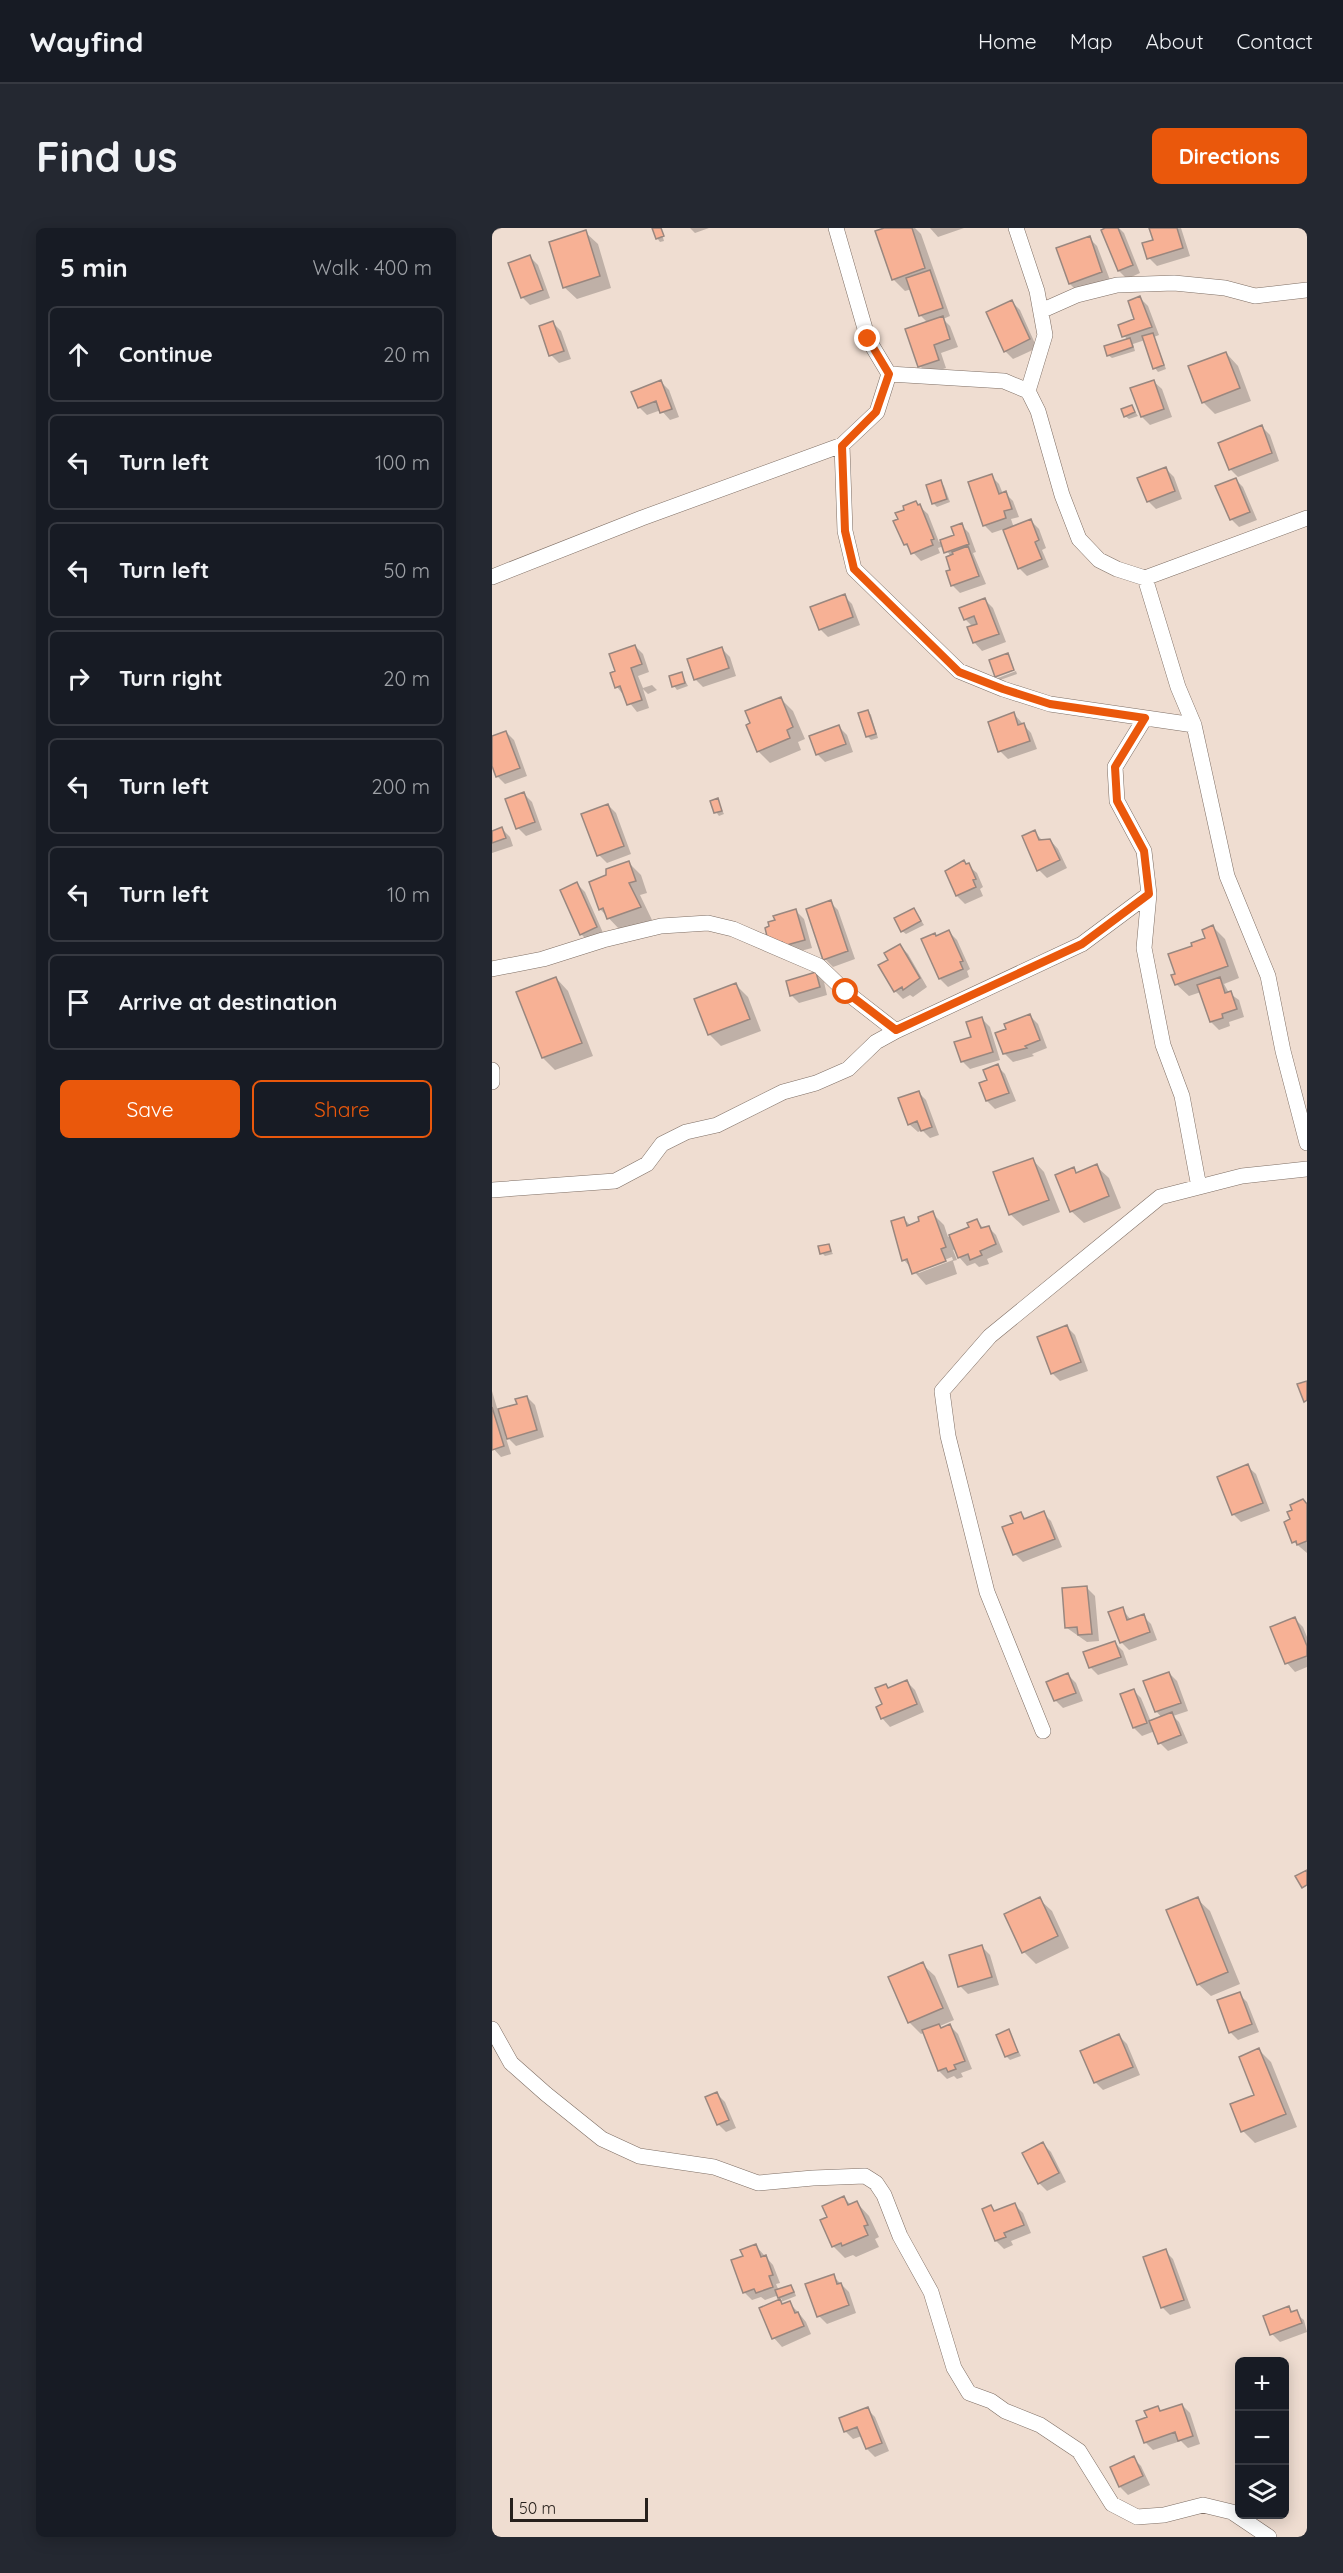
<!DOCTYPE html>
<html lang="en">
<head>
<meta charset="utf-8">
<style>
  :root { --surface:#171b24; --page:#242831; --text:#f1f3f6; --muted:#9ea1a6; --line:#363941; --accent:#ea580c }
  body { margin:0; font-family:Quicksand,sans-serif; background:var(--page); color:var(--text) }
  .controls { position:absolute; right:18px; bottom:18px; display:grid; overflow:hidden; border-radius:9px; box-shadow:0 3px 15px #0003 }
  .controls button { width:54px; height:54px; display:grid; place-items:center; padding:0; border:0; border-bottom:2px solid var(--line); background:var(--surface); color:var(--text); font:30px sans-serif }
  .scale { position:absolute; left:18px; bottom:15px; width:138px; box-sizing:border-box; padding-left:6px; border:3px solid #27201c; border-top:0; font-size:16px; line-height:21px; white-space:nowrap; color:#27201c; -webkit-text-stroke:4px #efddd1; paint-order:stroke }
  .stop { position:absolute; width:18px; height:18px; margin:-14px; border:4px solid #ea580c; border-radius:50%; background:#fff }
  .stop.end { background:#ea580c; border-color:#fff; box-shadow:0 2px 6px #0008 }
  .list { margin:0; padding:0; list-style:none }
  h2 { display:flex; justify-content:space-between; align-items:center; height:78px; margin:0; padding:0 24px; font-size:26px }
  h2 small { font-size:20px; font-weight:400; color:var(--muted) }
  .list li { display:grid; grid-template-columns:39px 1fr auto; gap:18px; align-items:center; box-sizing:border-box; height:96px; margin:0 12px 12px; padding:0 12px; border:2px solid var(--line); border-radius:9px }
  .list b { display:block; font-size:22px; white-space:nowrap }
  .list em { font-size:20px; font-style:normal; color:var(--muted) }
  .actions { display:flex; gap:12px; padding:18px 24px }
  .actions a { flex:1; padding:14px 0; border:2px solid var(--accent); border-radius:9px; text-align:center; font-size:21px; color:var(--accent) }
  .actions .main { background:var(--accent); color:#fff }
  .icon { flex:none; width:33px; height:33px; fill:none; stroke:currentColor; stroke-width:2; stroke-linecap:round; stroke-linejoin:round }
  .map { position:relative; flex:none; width:815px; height:2309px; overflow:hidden; border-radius:9px }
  header { display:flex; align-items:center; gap:36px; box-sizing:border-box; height:84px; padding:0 30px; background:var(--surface); border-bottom:2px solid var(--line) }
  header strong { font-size:28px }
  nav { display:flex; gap:33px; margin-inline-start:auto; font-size:21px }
  .intro { display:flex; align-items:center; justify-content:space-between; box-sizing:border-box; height:144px; padding:0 36px }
  h1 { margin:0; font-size:42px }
  .button { padding:15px 27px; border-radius:9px; background:var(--accent); color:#fff; font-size:21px; font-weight:700 }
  main { display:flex; gap:36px; padding:0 36px }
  aside { flex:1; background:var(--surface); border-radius:9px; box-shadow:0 3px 15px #0003 }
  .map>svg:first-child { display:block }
</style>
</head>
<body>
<header>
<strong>Wayfind</strong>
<nav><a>Home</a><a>Map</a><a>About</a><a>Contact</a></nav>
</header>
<div class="intro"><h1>Find us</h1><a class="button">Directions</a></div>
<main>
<aside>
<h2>5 min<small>Walk · 400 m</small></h2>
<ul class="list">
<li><svg class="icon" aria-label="ahead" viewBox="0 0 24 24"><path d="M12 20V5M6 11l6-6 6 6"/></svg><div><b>Continue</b></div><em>20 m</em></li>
<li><svg class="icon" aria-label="left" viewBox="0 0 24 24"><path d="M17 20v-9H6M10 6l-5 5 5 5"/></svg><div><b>Turn left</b></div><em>100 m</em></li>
<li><svg class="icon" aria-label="left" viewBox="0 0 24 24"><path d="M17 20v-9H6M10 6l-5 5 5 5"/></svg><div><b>Turn left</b></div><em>50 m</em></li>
<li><svg class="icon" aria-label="right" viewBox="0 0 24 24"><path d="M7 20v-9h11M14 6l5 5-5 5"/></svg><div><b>Turn right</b></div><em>20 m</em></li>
<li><svg class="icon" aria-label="left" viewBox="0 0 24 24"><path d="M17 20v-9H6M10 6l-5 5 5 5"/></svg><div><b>Turn left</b></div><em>200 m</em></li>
<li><svg class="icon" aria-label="left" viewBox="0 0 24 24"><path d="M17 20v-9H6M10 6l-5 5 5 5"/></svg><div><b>Turn left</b></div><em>10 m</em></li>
<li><svg class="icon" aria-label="arrive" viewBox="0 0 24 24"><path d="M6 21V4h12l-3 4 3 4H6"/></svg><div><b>Arrive at destination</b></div></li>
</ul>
<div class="actions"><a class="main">Save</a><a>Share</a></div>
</aside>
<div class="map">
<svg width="815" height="2309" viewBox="0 0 815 2309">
  <rect width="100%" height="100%" fill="#efddd1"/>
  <path fill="#0003" fill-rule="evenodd" d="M0 0H10L0 4Z
    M161 0H168L172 13 168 14 165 10Z
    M198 0H217L203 5Z
    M397 0H423L429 6 458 88 451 91 458 98 466 119 449 125 454 140 436 146 428 138 436 95 428 87 420 61 413 63 401 51Z
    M438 0H472L446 9Z
    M617 0H627L632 5 648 45 635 51 627 43Z
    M659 0H689L698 28 665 38 657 30 663 13Z
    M93 4 106 16 119 60 85 71 72 59Z
    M597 10 605 18 618 52 586 64 578 56Z
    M38 29 46 37 58 70 38 77 30 69Z
    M648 70 656 78 667 107 662 109 674 141 666 144 663 140 653 112 641 116 643 123 620 130 616 127 635 112 628 98 644 92Z
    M520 74 528 82 545 120 521 131 513 123Z
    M61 95 69 103 79 131 67 135 59 127Z
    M734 125 746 138 759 173 723 186 711 174Z
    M661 153 670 161 680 189 658 197 650 189Z
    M169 154 177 162 187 189 178 192 169 182 155 187 147 179Z
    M640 179 646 188 637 191 633 188Z
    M770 199 778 207 787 233 746 249 738 241Z
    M674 241 682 249 690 271 664 281 656 273Z
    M499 248 507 256 511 266 513 265 521 273 527 289 519 291 522 300 539 293 547 301 554 320 550 322 557 339 535 348 527 340 512 301 500 305 492 297Z
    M743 251 751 259 765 292 747 299 739 291Z
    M448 254 452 258 458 274 445 279 441 275Z
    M427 278 436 286 447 314 464 308 469 297 477 305 484 324 481 325 494 356 468 365 460 357 459 329 452 318 446 320 448 325 429 333 413 316Z
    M352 368 360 376 368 397 336 409 328 401Z
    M493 372 501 380 514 414 490 423 482 414 477 400 481 399 473 391Z
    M143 418 151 426 157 444 146 448 151 460 160 457 165 462 156 466 151 461 157 480 145 484 125 459V444Z
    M230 421 238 429 244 448 211 459 203 451Z
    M524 443 525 446 508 452 506 450Z
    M189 445 196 458 185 462 182 458Z
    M289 471 301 483 313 511 306 514 309 522 278 535 266 523Z
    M376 483 379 487 386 510 379 512 375 508Z
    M522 486 539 505 545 521 516 531 508 523Z
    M347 499 355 507 361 524 333 534 325 526Z
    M14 504 22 512 35 548 13 556 5 548 0 533V509Z
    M32 566 40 574 50 602 34 608 26 600Z
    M225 572 232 586 227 588 224 584Z
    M116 577 124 585 139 626 115 635 107 627Z
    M10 601 18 609 21 618 0 625V604Z
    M542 604 550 612H558L566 621 575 640 555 650 547 642Z
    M137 635 149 647 155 665 148 667 160 692 129 703 108 681 115 649Z
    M475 637 485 645 491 659 488 661 491 668 473 676 465 668Z
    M85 656 93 664 112 707 97 714 89 706Z
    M338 674 346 682 363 731 341 739 333 731Z
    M422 681 432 697 414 706 410 703Z
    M304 683 312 691 320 720 301 725H287Z
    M721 699 733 711 747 750 732 756 737 765 747 772 752 789 737 794 738 798 727 802 719 794 709 764 697 768 684 756 685 747 702 719 714 711Z
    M457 704 465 712 478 741 475 743 477 749 456 759 448 751 445 709Z
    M408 718 416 726 435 759 421 769 418 767 411 771 403 763 398 732Z
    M323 746 332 754 335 767 307 775 299 767Z
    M64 750 76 763 101 828 63 842 51 830 26 765Z
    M244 757 256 769 269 803 229 818 217 806Z
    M538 788 546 796 555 820 540 826 542 828 521 834 512 825Z
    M490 791 498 799 508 832 478 841 470 833Z
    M505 838 513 846 524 873 503 881 495 873 489 856 497 853Z
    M426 864 434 872 447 907 438 910 430 902 426 904 417 896Z
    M540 931 552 944 568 984 531 998 518 986Z
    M604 938 617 950 629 980 592 995 579 983 581 941 586 946Z
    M440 985 452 997 456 1009 479 1000 485 993 492 1001 496 999 504 1007 511 1024 495 1031 497 1036 487 1039 483 1035 475 1038 467 1029 464 1021 461 1022 465 1032 461 1033 465 1046 434 1057 412 1032 411 990 419 998 429 994ZM460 1029 461 1032 427 1045 424 1043Z
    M336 1017 341 1026 333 1028 330 1025Z
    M575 1099 583 1107 596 1143 568 1153 560 1145Z
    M0 1163 6 1183 27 1177 35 1169 43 1177 52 1209 24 1218 13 1207 19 1226 9 1229 0 1219Z
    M755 1238 764 1246 778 1283 749 1294 741 1286Z
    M815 1278V1325L802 1314Z
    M528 1285 534 1291 551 1285 559 1293 570 1319 531 1334 523 1326V1296Z
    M595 1360 603 1368 607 1413 595 1414 575 1400Z
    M630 1381 639 1392 651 1388 659 1396 665 1412 637 1422 629 1414Z
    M803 1391 811 1399 815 1409V1439L803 1444 795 1435 780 1400Z
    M623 1415 631 1423 636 1437 606 1447 598 1439Z
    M677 1445 685 1453 696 1483 681 1488 687 1494 696 1515 676 1523 668 1515 663 1503 650 1508 642 1500 641 1462 649 1470 659 1494 670 1490 664 1483Z
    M576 1447 584 1455 591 1473 571 1480 563 1472Z
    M415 1454 423 1462 432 1484 398 1499 390 1490 386 1479 392 1477 394 1458 398 1461Z
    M547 1671 560 1683 577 1720 544 1736 532 1724Z
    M705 1671 718 1683 748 1756 719 1768 706 1756Z
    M490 1719 498 1727 507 1757 476 1766 468 1758Z
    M430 1736 443 1748 462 1792 448 1798 451 1801 458 1798 466 1806 480 1841 469 1845 471 1849 465 1851 462 1848 455 1851 447 1843 432 1805 429 1806 417 1794Z
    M747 1766 755 1774 767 1804 746 1812 738 1804Z
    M516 1803 529 1828 518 1832 514 1828Z
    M627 1808 635 1816 648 1847 611 1862 603 1854 590 1824Z
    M767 1822 779 1834 805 1899 763 1915 751 1903 764 1868Z
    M225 1866 233 1874 244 1900 234 1904 226 1896Z
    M551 1916 559 1924 574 1954 555 1963 547 1955Z
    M352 1970 360 1978 365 1975 377 1988 387 2009 383 2011 387 2019 364 2029 361 2027 353 2030 341 2018 337 1990Z
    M523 1977 531 1985 539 2005 519 2013 521 2017 512 2021 504 2013 499 1979 504 1984Z
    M263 2017 281 2037 288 2055 284 2056 287 2063 298 2059 302 2062 304 2068 289 2074 292 2077 297 2075 305 2083 314 2094 319 2106 290 2119 282 2110 269 2080 290 2072 287 2067 273 2072 269 2069 260 2072 252 2064V2029Z
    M673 2023 681 2031 699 2080 678 2087 670 2079Z
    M341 2048 357 2064 364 2085 335 2096 327 2088Z
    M796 2080 812 2092 815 2104 788 2114 780 2106Z
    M690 2177 698 2185 708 2216 696 2220 689 2213 661 2222 653 2214 657 2190 666 2180 670 2184Z
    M375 2181 383 2189 397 2223 383 2229 375 2221 370 2208 361 2211 353 2203Z
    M641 2230 649 2238 658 2257 636 2267 628 2259 620 2240Z"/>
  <path fill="#f7b195" stroke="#99877f" stroke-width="1.5" d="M160 0H169L172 8 164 11Z
    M392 0H420L433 40 400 52 383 3Z
    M613 0H626L641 37 626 43 609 2Z
    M657 0H685L691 20 655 31 650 15 661 12Z
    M94 2 108 48 71 60 57 14Z
    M598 8 610 44 577 56 564 20Z
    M38 27 51 62 29 70 16 35Z
    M438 42 451 80 427 88 414 50Z
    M648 68 660 99 630 109 626 97 642 91 636 73Z
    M520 72 538 111 512 124 494 84Z
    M451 88 458 111 442 117 447 132 426 139 413 101Z
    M61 93 72 123 57 128 47 98Z
    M661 105 672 137 661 141 650 108Z
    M638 110 641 119 615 128 612 118Z
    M734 124 748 160 710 175 696 138Z
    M169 152 180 181 168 185 164 173 146 180 139 164Z
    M662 152 672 181 649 189 638 160Z
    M640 177 643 184 632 189 629 181Z
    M770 197 780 225 737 242 726 215Z
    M674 239 683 263 655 274 645 250Z
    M500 246 507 266 514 263 520 281 512 283 514 290 491 298 476 254Z
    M744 250 758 284 738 292 723 258Z
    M449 252 455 271 440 276 434 257Z
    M424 273 426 277 428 276 442 311 439 312 441 317 419 326 415 316 412 317 401 293 406 291 403 285 412 282 411 278Z
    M539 291 547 312 543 314 550 331 526 341 511 302Z
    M470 295 477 316 452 325 448 312 462 307 459 299Z
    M476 318 487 348 459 358 454 343 458 342 454 329 461 326 460 324Z
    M353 366 361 389 327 402 318 379Z
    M493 370 507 406 481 415 475 399 485 396 482 388 472 392 467 380Z
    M143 417 150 436 139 440 150 472 135 477 128 458 123 460 118 445 123 443 117 426Z
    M230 419 237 440 202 452 195 431Z
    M516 425 522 442 503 449 497 432Z
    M190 444 193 455 180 459 177 448Z
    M289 469 301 499 295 502 298 510 265 524 254 497 258 495 253 483Z
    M376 482 384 506 374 509 366 485Z
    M522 484 526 497 532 495 538 513 506 524 496 494Z
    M347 497 354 516 324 527 317 508Z
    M14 503 28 540 4 549 0 538V508Z
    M32 564 43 594 24 601 13 571Z
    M226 570 230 583 222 585 218 573Z
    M116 576 132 618 105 628 89 586Z
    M10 599 14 610 0 615V603Z
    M543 602 547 612 558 611 568 632 545 643 530 608Z
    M472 632 474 636 477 635 484 651 481 652 484 659 464 668 453 643Z
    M137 633 144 653 137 655 149 679 115 691 111 680 107 682 97 654 114 647V641Z
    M85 654 105 699 88 707 68 662Z
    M339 672 356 723 331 732 314 681Z
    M422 680 429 693 409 704 402 690Z
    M304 681 313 712 291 718 290 714 277 717 273 700 277 698 276 694 283 692 281 688Z
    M721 697 736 738 683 757 679 747 683 746 676 726 700 718 699 715 713 710 710 702Z
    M457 702 471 733 468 734 471 741 447 751 429 711 443 705 444 708Z
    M408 716 428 750 411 762 410 759 402 764 386 737 396 732 392 725Z
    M324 744 328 759 298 768 294 753Z
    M64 749 90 815 50 830 24 764Z
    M728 749 733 765 739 763 745 781 730 786 731 790 718 794 705 757Z
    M244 755 258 791 216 807 202 771Z
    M538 786 548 812 533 818 535 820 511 826 503 805 514 801 512 796Z
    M490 789 501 824 469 834 462 814 479 809 474 794Z
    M506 836 517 865 494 873 487 855 495 852 491 842Z
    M427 863 440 899 429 903 425 893 416 897 406 870Z
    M541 930 557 972 517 987 501 944Z
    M605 936 617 968 578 984 563 947 582 939 584 945Z
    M441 983 454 1019 449 1021 454 1033 420 1046 415 1031 410 1033 399 993 412 989 415 998 427 993 426 989Z
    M485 991 489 1000 497 998 504 1016 488 1023 490 1027 478 1032 476 1026 466 1030 457 1007 477 999 475 995Z
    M337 1016 339 1023 328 1026 326 1018Z
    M575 1097 589 1134 559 1146 545 1109Z
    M815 1153V1172L812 1174 805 1156Z
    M35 1168 45 1202 15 1211 6 1181 25 1176 23 1171Z
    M0 1179 12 1218 0 1222Z
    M756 1236 771 1275 740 1287 725 1249Z
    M811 1271 815 1276V1313L805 1317 804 1313 800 1315 792 1294 798 1291 795 1284 800 1282 798 1277Z
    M552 1283 563 1311 521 1327 510 1299 521 1295 518 1288 529 1284 532 1291Z
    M595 1358 600 1406 586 1407 585 1399 573 1400 570 1360Z
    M631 1379 635 1392 652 1386 658 1404 628 1415 616 1384Z
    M803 1389 815 1418V1428L793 1436 778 1399Z
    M623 1413 629 1429 597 1440 591 1424Z
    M677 1444 689 1475 663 1484 651 1453Z
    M576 1445 584 1465 562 1473 554 1454Z
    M415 1452 425 1476 389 1491 384 1479 390 1476 383 1460 394 1456 396 1460Z
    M642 1461 655 1495 641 1500 628 1466Z
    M680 1484 689 1507 666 1516 657 1493Z
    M815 1642V1657L810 1660 803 1648Z
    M548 1669 566 1708 530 1725 512 1686Z
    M706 1669 736 1744 705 1757 674 1682Z
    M490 1717 500 1749 466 1759 457 1727Z
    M431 1734 451 1780 416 1795 396 1749Z
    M748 1764 760 1796 737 1805 725 1772Z
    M447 1796 449 1800 458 1796 473 1833 462 1837 464 1841 456 1844 454 1840 446 1843 430 1802Z
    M517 1801 526 1824 513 1829 504 1807Z
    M627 1806 641 1839 602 1855 588 1823Z
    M767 1820 794 1886 749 1904 738 1876 762 1867 747 1829Z
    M225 1864 237 1892 225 1897 213 1869Z
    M551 1914 567 1945 546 1956 530 1925Z
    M352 1968 356 1977 365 1973 376 1997 372 1998 376 2007 350 2018 349 2015 340 2019 328 1992 335 1989 330 1978Z
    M523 1975 532 1997 512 2005 514 2009 503 2013 490 1981 499 1977 502 1983Z
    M264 2016 269 2029 274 2027 281 2047 277 2048 281 2059 264 2065 262 2061 251 2065 239 2032 251 2028 248 2022Z
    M674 2021 692 2072 669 2080 651 2029Z
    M342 2046 345 2056 349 2055 357 2077 325 2089 313 2056Z
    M299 2057 302 2064 286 2070 283 2062Z
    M288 2071 290 2076 298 2073 303 2085 306 2084 312 2098 280 2111 267 2080Z
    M797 2078 799 2084 805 2082 810 2095 778 2107 771 2088Z
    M690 2176 701 2208 686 2213 683 2204 652 2215 644 2193 655 2189 652 2183 666 2178 668 2183Z
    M376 2179 390 2215 374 2221 365 2199 352 2204 347 2190Z
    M642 2228 651 2248 627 2259 618 2239Z"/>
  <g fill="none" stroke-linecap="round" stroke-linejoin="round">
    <defs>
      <path id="minor" d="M344 0 376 111 397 146 512 153 536 163 546 183 570 267 587 311 607 332 625 341 653 350 815 290
        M524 0 545 63 553 107 536 163
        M549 83 585 67 625 57 682 55 733 60 763 68 815 62
        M350 217 353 303 362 341 467 443 511 461 558 476 702 497
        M0 349 150 290 350 217 385 184 397 146
        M653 350 686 459 702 497 735 648 776 748 791 823 815 915
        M653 490 623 539 625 573 652 623 657 666 652 720 671 817 690 868 707 959
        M0 741 51 731 111 712 169 698 216 695 241 701 327 738 354 764 404 803
        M0 842V854
        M0 962 123 953 155 936 170 916 194 904 225 897 291 864 324 855 356 841 384 814 404 803 590 716 657 666
        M551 1503 495 1364 456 1208 450 1163 498 1108 668 969 750 948 815 941
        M0 1801 19 1835 54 1866 110 1911 147 1928 222 1939 266 1955 321 1950 373 1948 384 1955 392 1967 408 2008 439 2064 462 2140 477 2165 499 2173 513 2183 548 2197 587 2223 620 2276 645 2289 672 2287 711 2277 740 2284 777 2309"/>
    </defs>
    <use href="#minor" stroke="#7e6e64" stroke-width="16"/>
    <use href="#minor" stroke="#fff" stroke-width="15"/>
  </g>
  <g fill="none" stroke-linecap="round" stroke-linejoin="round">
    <path stroke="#ea580c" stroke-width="8" d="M354 764 404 802 590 716 657 666 652 623 625 573 623 539 653 490 558 476 511 461 467 444 362 341 353 303 350 218 384 184 397 146 376 111"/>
  </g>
</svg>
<div class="controls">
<button>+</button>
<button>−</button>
<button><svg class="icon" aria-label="layers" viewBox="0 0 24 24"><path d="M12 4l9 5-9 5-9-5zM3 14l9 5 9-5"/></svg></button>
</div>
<div class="scale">50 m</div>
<div class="stop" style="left:354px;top:764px"></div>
<div class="stop end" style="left:376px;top:111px"></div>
</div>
</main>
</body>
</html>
